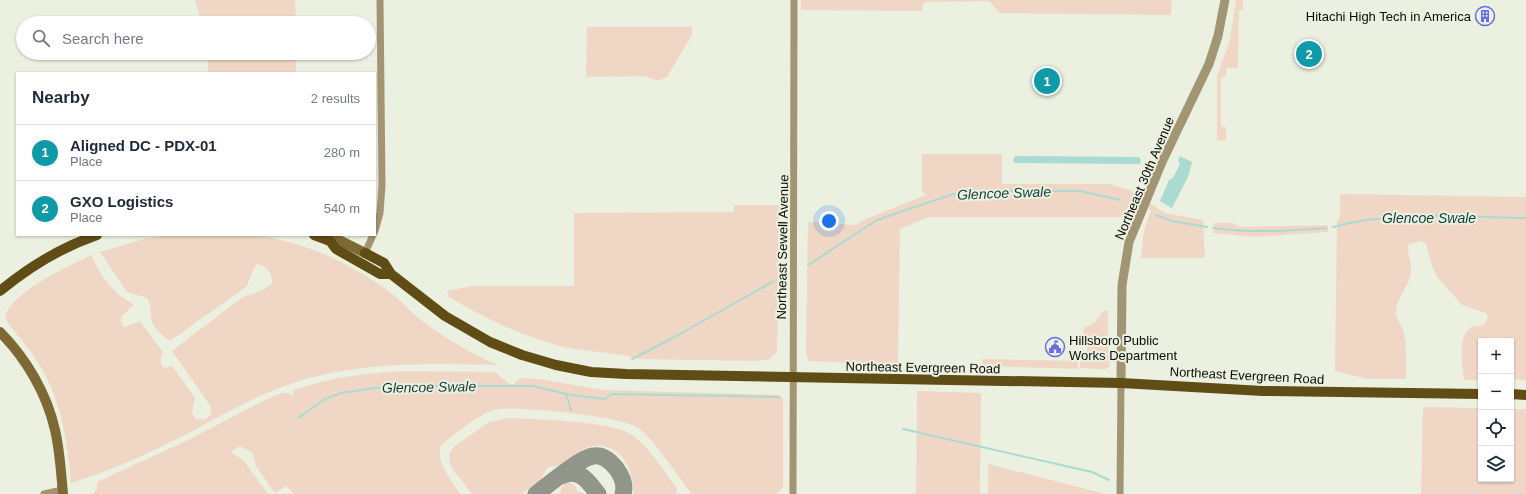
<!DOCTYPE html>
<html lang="en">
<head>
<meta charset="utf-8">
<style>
  :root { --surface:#fff; --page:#f2f2f3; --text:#1f2937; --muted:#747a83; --line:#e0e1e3; --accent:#ea580c }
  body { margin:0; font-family:Arial,sans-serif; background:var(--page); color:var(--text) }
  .controls { position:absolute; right:12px; bottom:12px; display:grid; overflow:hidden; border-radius:0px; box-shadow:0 1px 3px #0004 }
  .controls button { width:36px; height:36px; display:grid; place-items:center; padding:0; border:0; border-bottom:1px solid var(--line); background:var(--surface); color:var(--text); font:20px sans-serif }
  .you { position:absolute; left:829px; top:221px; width:14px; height:14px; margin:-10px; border:3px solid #fff; border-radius:50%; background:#1a73e8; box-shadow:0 0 0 6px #1a73e833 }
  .badge { display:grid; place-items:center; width:26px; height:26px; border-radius:50%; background:var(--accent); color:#fff; font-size:13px; font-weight:700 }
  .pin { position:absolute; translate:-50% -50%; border:2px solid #fff; box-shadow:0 1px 4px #0006 }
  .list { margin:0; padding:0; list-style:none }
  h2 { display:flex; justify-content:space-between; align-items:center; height:52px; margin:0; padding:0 16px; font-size:17px }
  h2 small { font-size:13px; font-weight:400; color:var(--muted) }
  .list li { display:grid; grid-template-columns:26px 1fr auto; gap:12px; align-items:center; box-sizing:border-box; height:56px; padding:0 16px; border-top:1px solid var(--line) }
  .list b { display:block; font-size:15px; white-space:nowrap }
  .list p { margin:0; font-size:13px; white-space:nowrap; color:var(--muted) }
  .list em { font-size:13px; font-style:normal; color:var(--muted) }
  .icon { flex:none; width:22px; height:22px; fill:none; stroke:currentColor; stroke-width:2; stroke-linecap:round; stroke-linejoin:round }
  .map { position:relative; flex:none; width:1526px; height:494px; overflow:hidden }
  .search { position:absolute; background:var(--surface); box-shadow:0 1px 3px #0004; left:16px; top:16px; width:360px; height:44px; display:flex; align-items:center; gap:10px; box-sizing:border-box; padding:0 14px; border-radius:22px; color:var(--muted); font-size:15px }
  .panel { position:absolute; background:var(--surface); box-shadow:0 1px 3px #0004; left:16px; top:72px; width:360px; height:164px; border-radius:0px }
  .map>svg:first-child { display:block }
</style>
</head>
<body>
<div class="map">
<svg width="1526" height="494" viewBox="0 0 1526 494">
  <rect width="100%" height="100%" fill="#ecf0e1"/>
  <path fill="#f0d7c5" d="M195 0H295L296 23H202Z
    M801 0H1172L1171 15 1000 13 989 1 924 2 922 11 801 10Z
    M1236 0H1243V10H1239L1238 68H1226V77H1221V127H1226V141L1217 140V76L1230 40Z
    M587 27H692V35L667 77 658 81 645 76 586 77Z
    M208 53H296V73H208Z
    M922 154H1002V184H1108L1130 190 1165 213 1203 220 1205 258H1141L1144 230 1151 210 1136 201 1133 217H929L900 229 898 365 809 361 806 354 808 222 856 225 866 219 926 195 922 191Z
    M1340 194 1526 197V381L1511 378V341H1481V380H1464C1463 366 1457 339 1469 329 1473 325 1479 326 1484 325L1488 317 1486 313 1462 305 1437 277 1432 266 1426 244 1421 241 1409 244C1406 253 1412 261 1411 271 1410 286 1397 296 1396 311 1395 317 1402 326 1404 333 1407 348 1406 364 1406 379H1367L1335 371 1337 221 1340 216Z
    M734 205H779L777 352 770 359 756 361 639 359C615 352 589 352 564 347 523 337 484 318 449 297L447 291 472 286H574V213L734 212Z
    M1214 223H1232L1240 227 1328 225V232L1255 237 1213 233Z
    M166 235C194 235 221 233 248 235 301 239 354 264 395 296 402 302 408 309 415 315 440 336 468 352 498 365 423 363 345 361 274 390 246 401 219 416 193 431 154 451 113 470 71 483 67 439 61 397 36 360 27 345 14 333 5 318 8 294 71 264 92 255 97 272 117 298 134 304L121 317 122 325 125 327 140 321 163 352 161 357V365L166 368 172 366 195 398 192 412 195 419H206L211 414V407L172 351 240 299C250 293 265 292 273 282 270 272 268 266 257 264L253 270 247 286 170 341C162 335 152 328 151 317 150 309 152 306 147 298L127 292 100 252 144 239Z
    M1103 311H1108V356L1110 366 1106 369 1080 368V359L1087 356V340L1083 331 1084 328 1095 322Z
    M982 359 1078 361V369L983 366Z
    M405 371 495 372 509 384H514L520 378 539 379 603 390 779 395 783 398V487L777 494H692C677 476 656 441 638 428 622 416 514 405 494 410 475 416 457 433 441 445 435 463 451 479 460 494H294L286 486 275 493 256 466 253 453 240 446 231 452 244 461 268 494H93L97 489V482L186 441 271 397 282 393H289L292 397 294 390C331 377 366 373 405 371Z
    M917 391 981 393 980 494H916Z
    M1423 407 1481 408V479H1511V409H1526V494H1421Z
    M508 418C535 419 607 421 629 433 647 443 664 472 677 488V492L675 494H634C633 470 622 441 591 446 579 449 570 464 560 465 556 466 552 466 548 467L539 482 521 494H472L452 468 449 460 450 452 455 446 489 422Z
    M988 464 1106 494H988Z
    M569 482 576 487 577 491 586 494H559C562 488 562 483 569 482Z"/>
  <path fill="#aadad1" d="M1015 156 1139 157 1141 160 1140 164 1015 163 1013 160Z
    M1180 156 1192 162 1188 177 1172 208 1160 201 1169 180 1173 178 1180 164 1178 161Z"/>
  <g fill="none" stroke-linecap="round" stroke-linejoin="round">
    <path stroke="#aadad1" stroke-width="2" d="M1156 215 1172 221 1207 227
      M1333 227C1395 210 1462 217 1526 218
      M1213 228C1247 233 1291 231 1326 228
      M808 265 877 220 953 194 1004 191H1080L1120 200
      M632 359 671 339 774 281
      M566 394 571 410
      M298 418 325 399 341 393 389 386H533L571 395 605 399 612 394 779 397
      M903 429 1092 472 1109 480"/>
    <path stroke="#92968a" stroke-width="17" d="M561 476C579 467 588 481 598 494
      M536 494C548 485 580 458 593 456 603 454 610 461 616 468 622 476 626 484 623 494"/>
    <path stroke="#a29573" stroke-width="7" d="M375 231 380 213 382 185 380 0
      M365 253 373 235
      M44 494 62 490
      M793 494 794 0
      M1120 494 1121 383"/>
    <path stroke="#a29573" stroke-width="9" d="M1121 383 1122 285 1129 242 1162 162 1209 64 1218 36 1225 0"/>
    <path stroke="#7e6935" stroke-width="10" d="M330 241H341L365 253
      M0 332C26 358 47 394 55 430 60 451 61 473 63 494"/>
    <path stroke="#604c15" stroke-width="10" d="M314 235 330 241 336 249 380 274H391
      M365 253 384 263 391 274 445 316 490 342 522 355 556 365 591 372 626 374 1121 383 1263 391 1481 394
      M0 291C29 267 62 247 97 235
      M1511 394 1526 395"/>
  </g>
  <defs>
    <symbol id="building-ring" viewBox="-11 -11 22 22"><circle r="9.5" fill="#ecf0e1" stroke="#686ce6" stroke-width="1.5"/><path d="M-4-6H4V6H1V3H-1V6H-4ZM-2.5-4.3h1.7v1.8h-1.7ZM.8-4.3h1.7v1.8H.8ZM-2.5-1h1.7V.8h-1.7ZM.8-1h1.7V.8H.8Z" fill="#686ce6"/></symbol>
    <symbol id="civic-ring" viewBox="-11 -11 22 22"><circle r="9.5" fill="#ecf0e1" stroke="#686ce6" stroke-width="1.5"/><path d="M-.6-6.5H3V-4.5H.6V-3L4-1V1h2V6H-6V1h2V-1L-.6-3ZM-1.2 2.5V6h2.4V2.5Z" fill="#686ce6"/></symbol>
  </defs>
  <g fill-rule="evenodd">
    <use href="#building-ring" x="1474" y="5" width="22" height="22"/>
    <use href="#civic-ring" x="1044" y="336" width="22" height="22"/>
  </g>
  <g text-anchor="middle" stroke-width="4" stroke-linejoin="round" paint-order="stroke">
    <g font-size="13" fill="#0b0c08" stroke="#ecf0e1" text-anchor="end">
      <text x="1471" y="21">Hitachi High Tech in America</text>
      <text x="1069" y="345" text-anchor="start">Hillsboro Public<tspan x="1069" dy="15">Works Department</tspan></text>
    </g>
    <g font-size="13" fill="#0b0c08" stroke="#ecf0e1">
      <text transform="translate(1144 178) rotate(-67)" y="5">Northeast 30th Avenue</text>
      <text transform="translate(782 247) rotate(-89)" y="5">Northeast Sewell Avenue</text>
      <text transform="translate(923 367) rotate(1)" y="5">Northeast Evergreen Road</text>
      <text transform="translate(1247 375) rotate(3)" y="5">Northeast Evergreen Road</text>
    </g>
    <g font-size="14" font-style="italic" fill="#123e38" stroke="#ecf0e1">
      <text transform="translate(1004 193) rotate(-2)" y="5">Glencoe Swale</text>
      <text x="1429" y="223">Glencoe Swale</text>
      <text transform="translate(429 387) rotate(-1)" y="5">Glencoe Swale</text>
    </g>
  </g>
</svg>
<div class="controls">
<button>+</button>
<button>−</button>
<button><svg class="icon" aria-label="locate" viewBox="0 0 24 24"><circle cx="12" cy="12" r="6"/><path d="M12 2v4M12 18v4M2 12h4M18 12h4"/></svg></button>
<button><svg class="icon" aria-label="layers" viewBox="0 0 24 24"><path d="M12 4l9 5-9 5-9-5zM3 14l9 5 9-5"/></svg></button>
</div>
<div class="you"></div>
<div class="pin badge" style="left:1047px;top:81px;background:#0f9aa8">1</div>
<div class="pin badge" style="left:1309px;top:54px;background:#0f9aa8">2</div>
<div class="search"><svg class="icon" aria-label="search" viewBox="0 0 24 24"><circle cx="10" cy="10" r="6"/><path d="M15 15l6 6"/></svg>Search here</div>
<section class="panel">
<h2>Nearby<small>2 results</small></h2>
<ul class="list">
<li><span class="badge" style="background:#0f9aa8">1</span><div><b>Aligned DC - PDX-01</b><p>Place</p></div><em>280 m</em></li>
<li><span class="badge" style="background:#0f9aa8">2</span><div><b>GXO Logistics</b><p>Place</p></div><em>540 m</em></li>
</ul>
</section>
</div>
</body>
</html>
